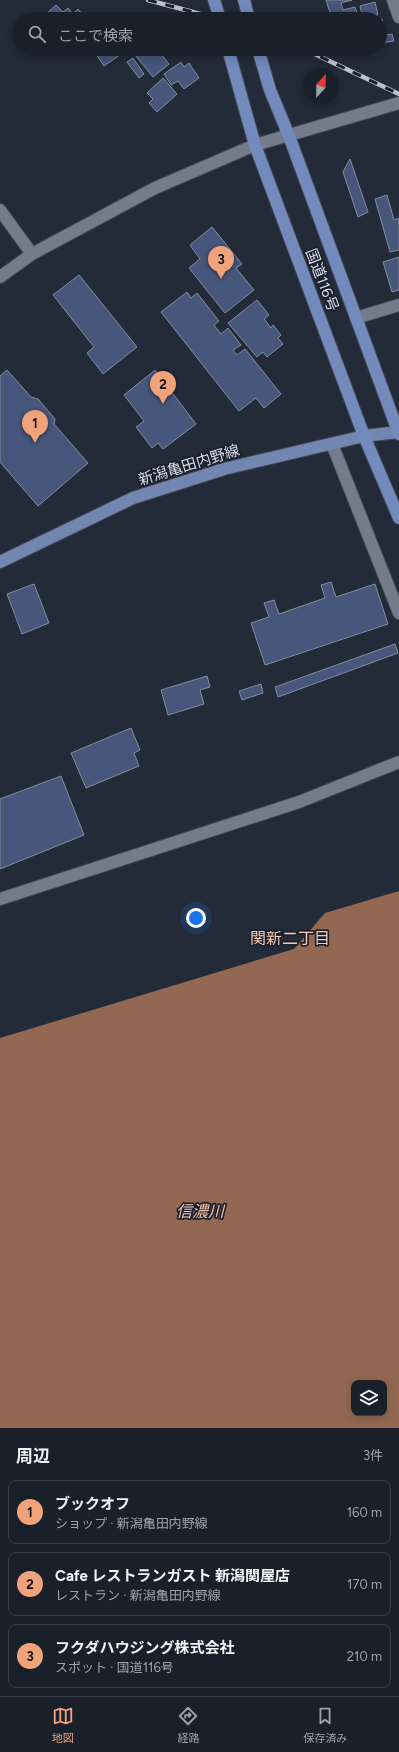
<!DOCTYPE html>
<html lang="ja">
<head>
<meta charset="utf-8">
<style>
  :root { --surface:#1a202a; --page:#232832; --text:#f1f3f6; --muted:#9fa3a8; --line:#383e47; --accent:#f0a27a }
  body { margin:0; font-family:Figtree,"Noto Sans JP",sans-serif; background:var(--page); color:var(--text) }
  .controls { position:absolute; right:12px; bottom:12px; display:grid; overflow:hidden; border-radius:8px; box-shadow:0 2px 10px #0003 }
  .controls button { width:36px; height:36px; display:grid; place-items:center; padding:0; border:0; border-bottom:1px solid var(--line); background:var(--surface); color:var(--text); font:20px sans-serif }
  .compass { position:absolute; left:303px; top:68px; width:36px; height:36px; border-radius:50%; background:var(--surface); box-shadow:0 2px 10px #0003; rotate:22deg }
  .you { position:absolute; left:196px; top:918px; width:14px; height:14px; margin:-10px; border:3px solid #fff; border-radius:50%; background:#1a73e8; box-shadow:0 0 0 6px #1a73e833 }
  .badge { display:grid; place-items:center; width:26px; height:26px; border-radius:50%; background:var(--accent); color:#111; font-size:13px; font-weight:700 }
  .pin { position:absolute; translate:-50% -33px; filter:drop-shadow(0 1px 2px #0008) }
  .pin::after { content:''; position:absolute; top:21px; width:14px; height:12px; background:inherit; clip-path:polygon(0 0,100% 0,50% 100%) }
  .list { margin:0; padding:0; list-style:none }
  h2 { display:flex; justify-content:space-between; align-items:center; height:52px; margin:0; padding:0 16px; font-size:17px }
  h2 small { font-size:13px; font-weight:400; color:var(--muted) }
  .list li { display:grid; grid-template-columns:26px 1fr auto; gap:12px; align-items:center; box-sizing:border-box; height:64px; margin:0 8px 8px; padding:0 8px; border:1px solid var(--line); border-radius:8px }
  .list b { display:block; font-size:15px; white-space:nowrap }
  .list p { margin:0; font-size:13px; white-space:nowrap; color:var(--muted) }
  .list em { font-size:13px; font-style:normal; color:var(--muted) }
  .icon { flex:none; width:22px; height:22px; fill:none; stroke:currentColor; stroke-width:2; stroke-linecap:round; stroke-linejoin:round }
  .map { position:relative; flex:none; width:399px; height:1428px; overflow:hidden }
  .search { position:absolute; background:var(--surface); box-shadow:0 2px 10px #0003; left:12px; right:12px; top:12px; height:44px; display:flex; align-items:center; gap:10px; box-sizing:border-box; padding:0 14px; border-radius:22px; color:var(--muted); font-size:15px }
  .sheet { height:268px; background:var(--surface) }
  nav { display:flex; justify-content:space-around; align-items:center; box-sizing:border-box; height:56px; border-top:1px solid var(--line); background:var(--surface); font-size:11px; color:var(--muted) }
  nav a { display:grid; justify-items:center; gap:2px }
  nav .on { color:var(--accent) }
  .map>svg:first-child { display:block }
</style>
</head>
<body>
<div class="map">
<svg width="399" height="1428" viewBox="0 0 399 1428">
  <rect width="100%" height="100%" fill="#232a38"/>
  <path fill="#926852" fill-rule="evenodd" d="M399 891V1428H0V1038L294 949 325 913ZM354 1383H384V1413H354Z"/>
  <path fill="#47577b" stroke="#848d9e" d="M326 0H352L341 3 343 10 355 7 359 19H343L342 16 332 19Z
    M375 2 378 15 363 19 360 6Z
    M56 5 63 12 68 8 73 14 78 9 86 18 84 19H60L58 17 53 19 47 13Z
    M382 19 385 30 380 31V20Z
    M392 34 394 41 380 43V36Z
    M94 49H126L127 50 104 66 93 50Z
    M130 49H157L169 64 153 77Z
    M133 58 144 74 139 78 127 62Z
    M181 62 184 67 189 63 199 78 184 89 178 81 171 85 164 74Z
    M163 78 177 94 157 112 149 103 153 99 147 93Z
    M350 159 368 212 358 217 343 172Z
    M387 195 394 220 399 218V250L390 252 375 199Z
    M212 227 242 264 236 268 254 290 225 313 189 268 200 259 190 245Z
    M399 257V290L392 292 383 262Z
    M79 275 137 347 103 374 87 353 94 347 53 295Z
    M187 292 191 298 197 293 219 321 214 325 221 334 228 328 241 345 233 350 237 355 245 349 281 394 264 408 256 398 239 411 161 312Z
    M257 300 269 315 264 319 271 328 273 325 281 335 278 338 283 344 267 357 263 352 257 357 228 323Z
    M7 370 31 397 38 399 55 419 54 424 88 463 38 506 0 462V376Z
    M155 370 196 424 163 449 158 443 152 448 136 427 144 421 124 395Z
    M331 582 336 597 375 584 388 624 265 665 251 623 269 617 264 603 274 600 279 614 325 598 321 585Z
    M34 584 49 623 22 634 7 594Z
    M395 644 398 653 278 697 275 687Z
    M207 676 210 687 200 690 204 704 168 715 161 690Z
    M261 684 263 693 242 700 239 691Z
    M131 728 140 750 134 753 139 766 86 788 71 753Z
    M61 776 84 835 0 869V799Z"/>
  <g fill="none" stroke-linecap="round" stroke-linejoin="round">
    <defs>
      <path id="minor" d="M393 0 399 17
        M0 210 32 254
        M356 318 399 305
        M332 444 399 613"/>
      <path id="tertiary" d="M0 277 32 254 155 188 255 145 399 103
        M0 899 299 802 399 762"/>
      <path id="primary" d="M0 562 133 498 224 469 364 436 398 432"/>
      <path id="trunk" d="M214 0 220 19
        M244 0 249 19
        M228 49 255 145 364 436 399 518
        M258 49 270 90 289 136 399 434"/>
    </defs>
    <use href="#minor" stroke="#424753" stroke-width="14"/>
    <use href="#tertiary" stroke="#424753" stroke-width="14"/>
    <use href="#primary" stroke="#424753" stroke-width="14"/>
    <use href="#trunk" stroke="#424753" stroke-width="14"/>
    <use href="#minor" stroke="#737b8c" stroke-width="12"/>
    <use href="#tertiary" stroke="#737b8c" stroke-width="12"/>
    <use href="#primary" stroke="#7386b0" stroke-width="12"/>
    <use href="#trunk" stroke="#738abc" stroke-width="12"/>
    <defs>
      <path id="rail" d="M148 0 219 19
        M304 49 399 94"/>
    </defs>
    <use href="#rail" stroke="#bcc1cb" stroke-width="4.5"/>
    <use href="#rail" stroke="#1a202e" stroke-width="3" stroke-dasharray="9" stroke-linecap="butt"/>
  </g>
  <g text-anchor="middle" stroke-width="3.5" stroke-linejoin="round" paint-order="stroke">
    <g font-size="15" fill="#d8dde6" stroke="#1a202e">
      <text transform="translate(322 280) rotate(69)" y="5">国道116号</text>
      <text transform="translate(189 465) rotate(-17)" y="5">新潟亀田内野線</text>
    </g>
    <g font-size="16" fill="#f7c9b3" stroke="#1a202e">
      <text x="290" y="944">関新二丁目</text>
    </g>
    <g font-size="16" font-style="italic" fill="#fec6aa" stroke="#1a202e">
      <text x="200" y="1217">信濃川</text>
    </g>
  </g>
</svg>
<div class="controls">
<button><svg class="icon" aria-label="layers" viewBox="0 0 24 24"><path d="M12 4l9 5-9 5-9-5zM3 14l9 5 9-5"/></svg></button>
</div>
<svg class="compass" viewBox="-18 -18 36 36"><path d="M0-13l5 13h-10z" fill="#e53935"/><path d="M0 13l5-13h-10z" fill="#9fa3a8"/></svg>
<div class="you"></div>
<div class="pin badge" style="left:35px;top:443px">1</div>
<div class="pin badge" style="left:163px;top:404px">2</div>
<div class="pin badge" style="left:221px;top:279px">3</div>
<div class="search"><svg class="icon" aria-label="search" viewBox="0 0 24 24"><circle cx="10" cy="10" r="6"/><path d="M15 15l6 6"/></svg>ここで検索</div>
</div>
<section class="sheet">
<h2>周辺<small>3件</small></h2>
<ul class="list">
<li><span class="badge">1</span><div><b>ブックオフ</b><p>ショップ · 新潟亀田内野線</p></div><em>160 m</em></li>
<li><span class="badge">2</span><div><b>Cafe レストランガスト 新潟関屋店</b><p>レストラン · 新潟亀田内野線</p></div><em>170 m</em></li>
<li><span class="badge">3</span><div><b>フクダハウジング株式会社</b><p>スポット · 国道116号</p></div><em>210 m</em></li>
</ul>
</section>
<nav>
<a class="on"><svg class="icon" aria-label="map" viewBox="0 0 24 24"><path d="M3 6l6-2 6 2 6-2v14l-6 2-6-2-6 2zM9 4v14M15 6v14"/></svg>地図</a>
<a><svg class="icon" aria-label="directions" viewBox="0 0 24 24"><path d="M12 3l9 9-9 9-9-9zM9 14v-3h6M13 9l2 2-2 2"/></svg>経路</a>
<a><svg class="icon" aria-label="saved" viewBox="0 0 24 24"><path d="M7 4h10v16l-5-4-5 4z"/></svg>保存済み</a>
</nav>
</body>
</html>
